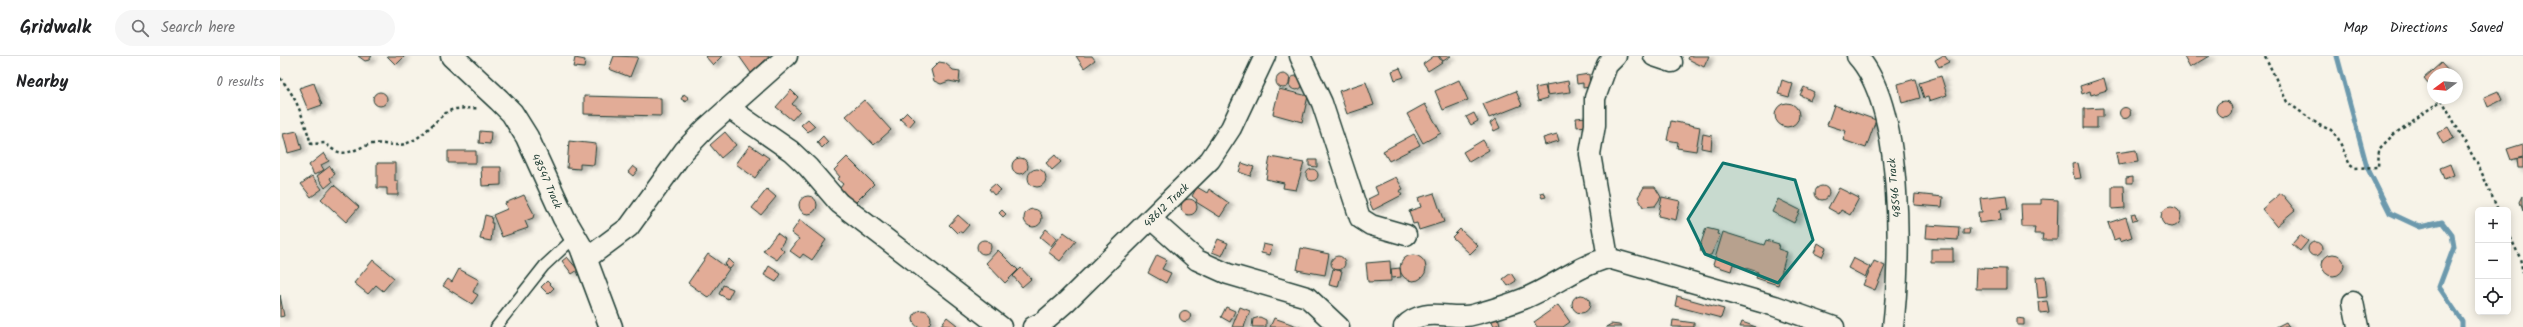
<!DOCTYPE html>
<html lang="en">
<head>
<meta charset="utf-8">
<style>
  :root { --surface:#fff; --page:#f6f6f6; --text:#202124; --muted:#757577; --line:#e0e0e0 }
  body { margin:0; font-family:Kalam,sans-serif; background:var(--page); color:var(--text) }
  .controls { position:absolute; right:12px; bottom:12px; display:grid; overflow:hidden; border-radius:6px; box-shadow:0 2px 10px #0003 }
  .controls button { width:36px; height:36px; display:grid; place-items:center; padding:0; border:0; border-bottom:1px solid var(--line); background:var(--surface); color:var(--text); font:20px sans-serif }
  .compass { position:absolute; left:2147px; top:12px; width:36px; height:36px; border-radius:50%; background:var(--surface); box-shadow:0 2px 10px #0003; rotate:254deg }
  .list { margin:0; padding:0; list-style:none }
  h2 { display:flex; justify-content:space-between; align-items:center; height:52px; margin:0; padding:0 16px; font-size:17px }
  h2 small { font-size:13px; font-weight:400; color:var(--muted) }
  .icon { flex:none; width:22px; height:22px; fill:none; stroke:currentColor; stroke-width:2; stroke-linecap:round; stroke-linejoin:round }
  .map { position:relative; flex:none; width:2243px; height:271px; overflow:hidden }
  header { display:flex; align-items:center; gap:24px; box-sizing:border-box; height:56px; padding:0 20px; background:var(--surface); border-bottom:1px solid var(--line) }
  header strong { font-size:19px }
  nav { display:flex; gap:22px; margin-inline-start:auto; font-size:14px }
  .search { width:280px; height:36px; background:var(--page); display:flex; align-items:center; gap:10px; box-sizing:border-box; padding:0 14px; border-radius:22px; color:var(--muted); font-size:15px }
  main { display:flex }
  aside { flex:1; background:var(--surface) }
  .map>svg:first-child { display:block }
</style>
</head>
<body>
<header>
<strong>Gridwalk</strong>
<div class="search"><svg class="icon" aria-label="search" viewBox="0 0 24 24"><circle cx="10" cy="10" r="6"/><path d="M15 15l6 6"/></svg>Search here</div>
<nav><a>Map</a><a>Directions</a><a>Saved</a></nav>
</header>
<main>
<aside>
<h2>Nearby<small>0 results</small></h2>
<ul class="list">
</ul>
</aside>
<div class="map">
<svg width="2243" height="271" viewBox="0 0 2243 271">
  <defs>
    <filter id="shadow"><feDropShadow dx="4.5" dy="2.5" stdDeviation="2" flood-color="#0004"/></filter>
  </defs>
  <rect width="100%" height="100%" fill="#f7f3e8"/>
  <filter id="ink" filterUnits="userSpaceOnUse"><feTurbulence type="fractalNoise" baseFrequency=".025" numOctaves="2"/><feDisplacementMap in="SourceGraphic" scale="8" xChannelSelector="R" yChannelSelector="G"/><feConvolveMatrix kernelMatrix="1 2 1 2 8 2 1 2 1" color-interpolation-filters="sRGB"/></filter>
  <g filter="url(#ink)">
    <g fill="none" stroke-linecap="round" stroke-linejoin="round">
      <path stroke="#6c99ad" stroke-width="5" d="M2057 0 2087 111 2110 157 2140 171 2162 166 2172 179 2174 191 2159 231 2182 265V271"/>
    </g>
    <path fill="#e2ac97" stroke="#1f3d34" filter="url(#shadow)" d="M78 0H92L89 4 85 5Z
      M107 0H125L116 9Z
      M334 0 358 1 350 21 329 13Z
      M425 0H442L433 9Z
      M459 0H490L471 17Z
      M796 0H812L815 4 804 12Z
      M1154 0H1158L1162 6 1148 15 1143 8Z
      M1159 0H1171L1163 5Z
      M1409 0H1429L1424 11 1408 3Z
      M1662 0H1665L1669 6 1659 11 1655 4Z
      M1930 0 1910 12 1904 1 1906 0Z
      M295 2 305 4 304 12 293 11Z
      M659 6 665 7 673 14 680 15 679 27 669 25 661 28 654 25 651 14Z
      M2161 7 2171 18H2153V33L2144 22Z
      M1120 12 1124 21 1115 24 1112 15Z
      M1309 18 1310 31 1303 32V27L1297 28 1296 20Z
      M996 25a7 7 0 1 1 14 0a7 7 0 1 1-14 0Z
      M1661 20 1667 39 1649 45 1648 41 1644 42 1639 27Z
      M1009 27a7 7 0 1 1 14 0a7 7 0 1 1-14 0Z
      M1824 22 1827 34 1811 39 1810 35 1802 38 1800 30Z
      M1635 23 1640 42 1622 47 1618 28Z
      M1179 24 1188 44 1163 54 1155 35Z
      M1502 24 1513 28 1509 41 1498 38Z
      M1288 25 1290 36 1267 39 1266 29Z
      M1086 26 1094 49 1067 58 1059 35Z
      M34 27 42 49 28 54 19 32Z
      M1265 30 1268 42 1258 45 1255 32Z
      M1524 31 1534 36 1530 44 1520 39Z
      M999 33 1028 40 1022 66 993 58Z
      M511 34 518 41 512 48 520 55 512 64 496 51Z
      M1236 35 1242 49 1209 62 1203 48Z
      M2218 35 2222 44 2208 51 2204 41Z
      M93 43a7 7 0 1 1 14 0a7 7 0 1 1-14 0Z
      M404 38 409 42 406 46 401 43Z
      M304 40 381 42V60L304 58Z
      M584 44 611 74 594 89 566 60Z
      M1936 53a8 8 0 1 1 16 0a8 8 0 1 1-16 0Z
      M1495 59a12 12 0 1 1 24 0a12 12 0 1 1-24 0Z
      M1145 48 1161 77 1143 87 1127 58Z
      M1554 49 1596 64 1586 92 1563 84 1566 75 1547 69Z
      M1839.5 57a5.5 5.5 0 1 1 11 0a5.5 5.5 0 1 1-11 0Z
      M1823 52V61H1817V72H1804V53Z
      M627 56 635 64 629 71 620 63Z
      M1194 57 1198 65 1191 69 1186 61Z
      M1306 61 1307 70 1297 71 1296 62Z
      M528 63 535 70 528 76 521 69Z
      M1216 63 1220 72 1214 75 1210 67Z
      M1391 65 1420 71 1416 95 1397 92 1398 86 1387 84Z
      M2168 71 2174 82 2163 88 2157 77Z
      M17 75 22 93 8 97 3 78Z
      M200 75 211 76 210 88 199 87Z
      M445 76 456 89 441 102 430 89Z
      M1134 78 1140 89 1109 105 1103 95Z
      M1277 78 1279 85 1265 89 1263 82Z
      M1423 78 1432 80 1431 94 1421 92Z
      M543 80 548 86 542 92 537 86Z
      M1203 84 1209 94 1189 106 1183 96Z
      M289 85 316 88 314 109 300 108V113L287 112Z
      M2243 88V101L2231 104 2227 93Z
      M470 89 489 102 475 122 456 108Z
      M1856 94 1858 106 1838 109 1836 97Z
      M168 95H196V107H168Z
      M44 97 49 105 41 109 44 114 34 119 29 109Z
      M775 99 781 106 772 114 766 107Z
      M567 101 594 128 575 147 560 132 563 128 557 123 560 121 554 114Z
      M990 101 1024 107 1016 134 1003 132 1004 127 986 123Z
      M2243 102V112H2238L2237 103Z
      M732 110a8 8 0 1 1 16 0a8 8 0 1 1-16 0Z
      M1029 104H1037V111L1029 110Z
      M97 107H115V125H118V139H107V132H97Z
      M962 107 974 111 970 120 959 116Z
      M1798 107 1801 122 1794 123 1792 108Z
      M2170 108 2174 119 2164 123 2160 112Z
      M50 110 55 118 50 122 52 126 45 132 37 120Z
      M353 110 358 114 353 120 348 116Z
      M201 111H221V129L202 130Z
      M748 122a9 9 0 1 1 18 0a9 9 0 1 1-18 0Z
      M1026 119a6 6 0 1 1 12 0a6 6 0 1 1-12 0Z
      M32 120 42 133 31 141 21 128Z
      M1116 121 1123 133 1119 135 1122 139 1093 154 1088 143 1098 138 1095 131Z
      M1853 121V127H1846V122Z
      M715 128 721 134 714 139 709 133Z
      M54 129 79 151 66 166 41 143Z
      M1535 137a7 7 0 1 1 14 0a7 7 0 1 1-14 0Z
      M1832 130H1844L1845 152 1832 153Z
      M917 131 927 137 929 133 949 147 940 161 916 146 917 144 912 140Z
      M1364 131H1375L1381 141 1375 150 1363 151 1358 141Z
      M1559 132 1579 142 1570 159 1561 154 1559 158 1548 152Z
      M487 133 496 141 481 159 472 152Z
      M1264 136 1266 141 1262 142 1260 137Z
      M1154 137 1164 166 1139 174 1137 167 1133 168 1129 155 1141 151 1138 142Z
      M2001 137 2015 154 1996 170 1982 153Z
      M1635 138 1663 141 1662 151 1634 149Z
      M244 139 254 158 253 162 245 165 248 172 222 181 213 159 227 153 225 147Z
      M1726 139 1728 153 1720 154 1721 164 1699 167 1698 156H1702L1700 142Z
      M2243 140V155L2240 146Z
      M519 149a9 9 0 1 1 18 0a9 9 0 1 1-18 0Z
      M1382 141 1400 145 1396 164 1378 160Z
      M1498 143 1520 154 1514 167 1492 156Z
      M1761 143 1778 144 1777 184H1762L1763 178H1754L1755 171H1742L1741 148H1761Z
      M901 151a8 8 0 1 1 16 0a8 8 0 1 1-16 0Z
      M1881 161a10 10 0 1 1 20 0a10 10 0 1 1-20 0Z
      M744 162a9 9 0 1 1 18 0a9 9 0 1 1-18 0Z
      M722 154 726 158 723 161 719 157Z
      M1855 157 1857 164 1853 165 1851 158Z
      M205 159 212 161 211 167H213L211 185 200 183Z
      M678 159 689 169 682 177 679 175 677 177 669 169Z
      M1846 161 1852 181 1840 185 1839 182 1834 184 1828 167Z
      M520 164 546 184 532 204 523 198 520 202 510 195 519 183 511 177Z
      M1647 169 1679 171 1678 184 1646 182Z
      M1426 172 1438 175 1437 178 1440 179 1431 199 1426 200 1421 196 1420 190Z
      M766 173 777 182 771 190 760 181Z
      M1180 173 1198 190 1190 198 1172 181Z
      M1683 173H1690L1689 178H1683Z
      M784 176 796 185 780 205 768 196Z
      M1443 176 1484 189 1486 184 1499 188 1498 193 1507 196 1498 229 1476 222 1478 216 1453 208 1451 215 1433 209Z
      M497 177 505 183 500 191 504 195 497 204 483 195Z
      M2020 179 2028 185 2020 195 2012 188Z
      M938 183 948 187 942 200 932 196Z
      M697 191a7 7 0 1 1 14 0a7 7 0 1 1-14 0Z
      M2028 193a7 7 0 1 1 14 0a7 7 0 1 1-14 0Z
      M1538 187 1546 192 1542 201 1534 197Z
      M983 188 992 190 990 199 981 197Z
      M1021 192 1049 198 1045 219 1017 214Z
      M1651 193H1673V206H1651Z
      M718 194 738 214 725 227 706 207Z
      M2042 209a11 11 0 1 1 22 0a11 11 0 1 1-22 0Z
      M428 198 449 213 429 242 408 227Z
      M1120 212a13 13 0 1 1 26 0a13 13 0 1 1-26 0Z
      M877 199 887 204 882 213 891 217 886 227 868 217Z
      M1051 207a7 7 0 1 1 14 0a7 7 0 1 1-14 0Z
      M287 201 298 214 292 218 282 205Z
      M1573 202 1590 211 1585 221 1568 212Z
      M449 203 454 208 450 213 445 208Z
      M93 204 114 222 103 235 96 229 88 238 74 227Z
      M1110 205 1111 225 1088 226 1086 207Z
      M1594 205 1605 210 1595 234 1583 229Z
      M489 210 501 218 496 226 484 219Z
      M741 212 751 223 742 231 733 220Z
      M1120 212 1121 221 1112 222 1111 213Z
      M1697 212 1726 213V233H1696Z
      M179 213 199 224 193 236 198 239 192 248 163 230 168 223 172 226Z
      M1053 213 1062 215 1058 231 1049 229Z
      M1231 217 1236 225 1228 230 1223 223Z
      M1765 220 1767 241 1758 242 1756 221Z
      M267 225 274 232 268 238 261 231Z
      M443 229 453 233 448 243 439 238Z
      M1292 248a9 9 0 1 1 18 0a9 9 0 1 1-18 0Z
      M0 239 4 260 0 261Z
      M1397 240 1444 253 1441 262 1395 250Z
      M1767 245 1769 256 1760 257 1759 246Z
      M1278 249 1290 266 1283 271H1257L1254 266Z
      M946 251 955 255 950 266 941 261Z
      M960 251 970 255 964 271H952Z
      M633 263a9 9 0 1 1 18 0a9 9 0 1 1-18 0Z
      M899.5 260a5.5 5.5 0 1 1 11 0a5.5 5.5 0 1 1-11 0Z
      M1217 258 1220 268 1214 270 1210 261Z
      M667 261 677 269 675 271 661 269Z
      M980 261 986 264V271H972L973 263Z
      M994 262 1020 271H990Z
      M1737 262 1744 263V269H1737Z
      M1393 264 1414 267V271H1392Z
      M1462 266 1476 271H1460Z
      M2006 266 2009 271H1996Z
      M1331 268 1339 269 1342 271H1326Z"/>
    <g fill="none" stroke-linecap="round" stroke-linejoin="round">
      <defs>
        <path id="lane" d="M216 271 264 210 295 181"/>
        <path id="street" d="M1020 0 1042 47 1080 162 1091 169 1126 179
          M1374 0 1392 6
          M1577 0C1624 51 1621 204 1613 271
          M449 52 511 95 528 111 559 147 721 271
          M871 163 917 204 948 218 1027 241 1059 271
          M1328 202 1310 98 1315 69V42L1327 9 1336 0
          M306 203 349 171 404 95 426 72 507 0
          M2073 246 2078 271
          M753 271 763 266 786 246 930 104 951 72 985 0
          M1124 271C1144 248 1173 266 1196 258 1211 254 1228 249 1243 243 1272 232 1297 210 1328 202L1495 250 1554 271"/>
        <path id="secondary" d="M172 0 219 44 232 57 247 81 284 162 301 191 331 271"/>
      </defs>
      <use href="#lane" stroke="#1f3d34" stroke-width="13"/>
      <use href="#street" stroke="#1f3d34" stroke-width="23"/>
      <use href="#secondary" stroke="#1f3d34" stroke-width="25"/>
      <path stroke="#1f3d34" stroke-width="2.5" stroke-dasharray="3 3" stroke-linecap="butt" d="M1985 0 2007 46 2039 69 2051 74 2058 82 2070 109 2074 112 2098 111 2099 93 2113 79 2162 44 2201 115 2218 154
        M0 22C17 41 24 64 31 88L45 87C64 106 73 92 92 88 102 86 114 91 125 88 144 82 154 64 169 55 177 51 190 53 199 52
        M2228 176 2240 202 2243 217"/>
      <use href="#lane" stroke="#f7f3e8" stroke-width="10"/>
      <use href="#street" stroke="#f7f3e8" stroke-width="20"/>
      <use href="#secondary" stroke="#f7f3e8" stroke-width="22"/>
    </g>
  </g>
  <path fill="#0f766e" fill-opacity="0.2" stroke="#0f766e" stroke-width="3" stroke-linejoin="round" d="M1443 107 1515 124 1533 184 1498 227 1425 198 1408 163Z"/>
  <g text-anchor="middle" stroke-width="3.5" stroke-linejoin="round" paint-order="stroke">
    <g font-size="11" fill="#1f3d34" stroke="#f7f3e8">
      <text transform="translate(267 125) rotate(66)" y="4">48547 Track</text>
      <text transform="translate(1614 132) rotate(-96)" y="4">48546 Track</text>
      <text transform="translate(886 149) rotate(-44)" y="4">48612 Track</text>
    </g>
  </g>
</svg>
<div class="controls">
<button>+</button>
<button>−</button>
<button><svg class="icon" aria-label="locate" viewBox="0 0 24 24"><circle cx="12" cy="12" r="6"/><path d="M12 2v4M12 18v4M2 12h4M18 12h4"/></svg></button>
</div>
<svg class="compass" viewBox="-18 -18 36 36"><path d="M0-13l5 13h-10z" fill="#e53935"/><path d="M0 13l5-13h-10z" fill="#757577"/></svg>
</div>
</main>
</body>
</html>
